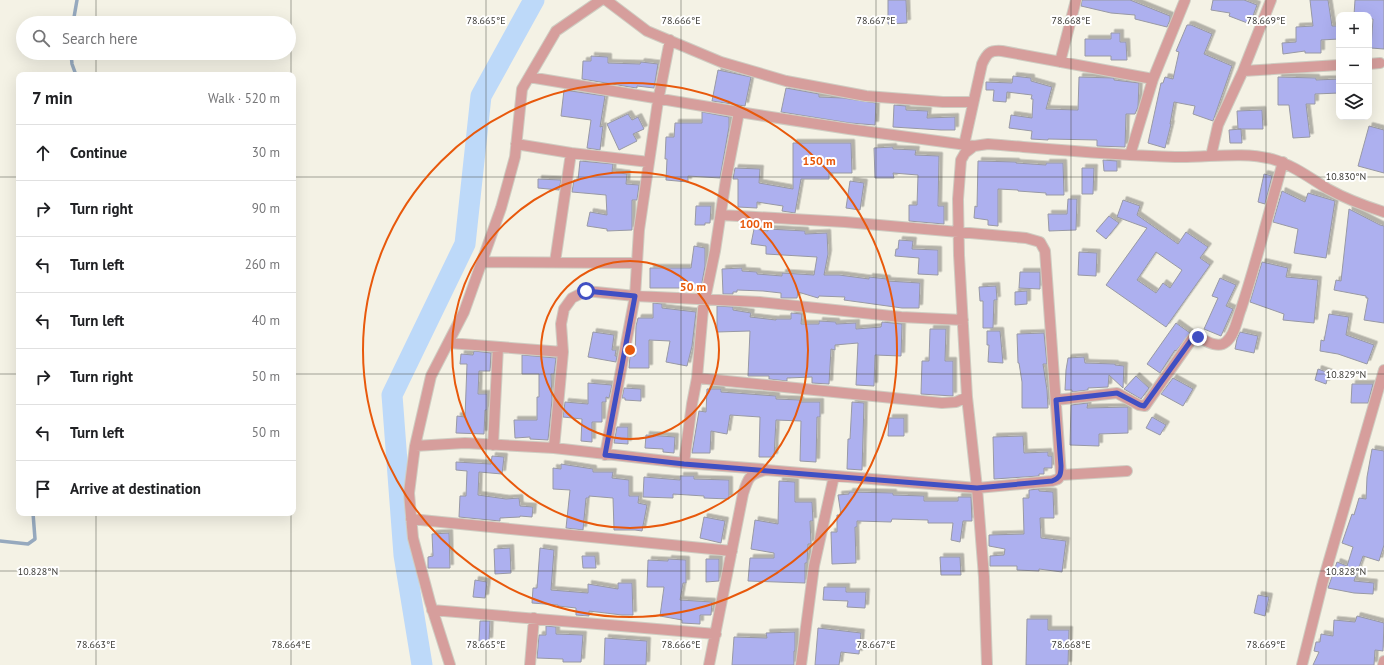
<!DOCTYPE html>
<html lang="en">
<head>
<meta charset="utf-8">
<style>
  :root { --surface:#fff; --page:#f6f6f6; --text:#202124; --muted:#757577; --line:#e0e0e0 }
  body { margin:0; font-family:"PT Sans",sans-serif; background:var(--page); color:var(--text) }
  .controls { position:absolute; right:12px; top:12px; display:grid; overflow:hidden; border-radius:8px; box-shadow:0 4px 16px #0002 }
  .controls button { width:36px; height:36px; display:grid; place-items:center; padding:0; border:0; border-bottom:1px solid var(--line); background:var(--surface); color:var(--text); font:20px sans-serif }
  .stop { position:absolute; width:12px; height:12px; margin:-9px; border:3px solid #404fc3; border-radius:50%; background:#fff }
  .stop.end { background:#404fc3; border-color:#fff; box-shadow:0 1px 4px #0008 }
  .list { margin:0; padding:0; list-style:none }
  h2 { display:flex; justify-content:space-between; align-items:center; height:52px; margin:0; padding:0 16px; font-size:17px }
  h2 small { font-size:13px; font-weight:400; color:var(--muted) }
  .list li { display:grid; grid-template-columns:26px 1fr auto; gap:12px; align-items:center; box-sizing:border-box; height:56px; padding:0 16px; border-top:1px solid var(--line) }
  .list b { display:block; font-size:15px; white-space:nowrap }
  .list em { font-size:13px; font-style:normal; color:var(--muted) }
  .icon { flex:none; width:22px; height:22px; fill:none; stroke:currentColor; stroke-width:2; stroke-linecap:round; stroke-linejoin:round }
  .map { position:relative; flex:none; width:1384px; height:665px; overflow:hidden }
  .search { position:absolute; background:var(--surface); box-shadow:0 4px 16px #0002; left:16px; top:16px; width:280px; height:44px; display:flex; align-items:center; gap:10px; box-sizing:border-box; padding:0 14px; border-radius:22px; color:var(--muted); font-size:15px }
  .panel { position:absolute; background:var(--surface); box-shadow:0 4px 16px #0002; left:16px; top:72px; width:280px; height:444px; border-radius:8px }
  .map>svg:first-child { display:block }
</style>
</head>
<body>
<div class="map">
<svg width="1384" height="665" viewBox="0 0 1384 665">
  <defs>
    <filter id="shadow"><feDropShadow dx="3.5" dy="-3.5" stdDeviation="0" flood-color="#0004"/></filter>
  </defs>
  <rect width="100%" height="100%" fill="#f4f2e5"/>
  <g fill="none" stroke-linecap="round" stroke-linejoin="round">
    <path stroke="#96a9be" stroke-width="3.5" d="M73 23 77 0
      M71 53 72 64 76 75
      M0 541 28 544 35 539 33 513"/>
    <path stroke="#bdd9f9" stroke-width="21" d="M422 665 404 555 392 395 465 244 481 96 534 0"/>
  </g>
  <path fill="#adb0ef" stroke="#9899a4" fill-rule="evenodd" filter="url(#shadow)" d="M888 0H906L907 23 888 24Z
    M1082 0H1130L1170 16V20L1167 27 1135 19V15L1111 13 1081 6Z
    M1213 0H1244L1257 5 1250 24 1229 16 1230 13 1211 10Z
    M1310 0H1328L1332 26H1339V39L1321 40V53H1305V51L1283 54 1282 43 1296 42V27L1313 26Z
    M1355 0H1384V49L1371 48 1373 19H1369V15H1354Z
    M1187 25H1191L1212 34 1204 54 1232 66 1213 121 1193 114 1195 106 1174 102 1170 124H1171L1165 148 1148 143 1161 83H1163L1165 77 1173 79 1179 52 1176 51Z
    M1111 33H1120V42H1126L1127 60H1111V56H1085V39H1111Z
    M591 56 608 57V63L640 64 641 62 658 64 654 88 637 86V88L630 87 582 79 583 61H591Z
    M718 70 751 77 745 106 712 101Z
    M1013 76 1031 78V81L1052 87 1046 109 1078 110 1079 77 1114 78V80L1139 83 1138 107 1135 114H1126L1125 147 1097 146V140L1048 139V140L1031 139 1032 131 1009 128 1011 115 1032 118 1033 99H1031L1032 95 1007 92 1006 102 993 101 994 90H986V82L1012 83Z
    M1278 77 1316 78V80L1339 79V93L1315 94V104H1306L1310 137 1293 138 1289 105H1278Z
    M786 88 819 94V97L843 98 876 103 875 125 850 123 781 112Z
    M564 90 605 96 600 127 603 126 600 150 587 148 591 120 561 116Z
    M894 105 906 106V110L928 111 927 118 955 117V130H941L893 127Z
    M1262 110 1263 129H1238L1237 111Z
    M702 112 729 117V127L720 178 688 176V182L666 180 667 159H665L666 137H674L675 123H702Z
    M628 114 632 120 638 117 644 129 633 134 637 141 619 150 607 124Z
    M1369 126 1384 130V173L1358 166Z
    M1241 129 1242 143H1230L1229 130Z
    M793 143H851L852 173H829V179H801L795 213 782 211 783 206 757 202V208L738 207V179H733L735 168 760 169 759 183 793 189Z
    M893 147V149L916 150 915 155 939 156 938 206H944V224L909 221V205H917L918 175 893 173 894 178H875L874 148Z
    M1103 160 1117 161V171H1104Z
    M580 161 613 164 612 172 627 174 626 184 639 185 637 200H632V230L607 231V229L587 226 590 212 607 215 606 195 572 192 574 180H578Z
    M978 161 1016 162V163L1046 165V163H1063L1064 195H1046V193L1018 191V190L998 189V226L988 225V220L974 218 975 206 977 207Z
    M1082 168H1094L1093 194H1082Z
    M1264 174 1272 176 1265 204 1258 202Z
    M538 179 561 180 559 190 538 188Z
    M850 181 864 183 860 210 846 208Z
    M1282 191 1305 202 1308 193 1335 201 1326 258 1294 253 1298 229 1273 222Z
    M1068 199H1077L1076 230 1049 231 1048 214H1067Z
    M1123 200 1140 206 1137 215 1178 244 1186 232 1208 247 1200 258 1210 265 1166 327 1106 285 1147 228 1117 217ZM1156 252 1182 270 1170 288 1163 283 1156 293 1137 280Z
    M696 206H711L710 223H705V225H695Z
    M1349 209 1380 225 1384 226V323L1364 320 1368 298H1366V296L1334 290 1336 280 1341 281Z
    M1109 216 1119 223 1106 239 1096 231Z
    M754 229 768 231V229L805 231V234L827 233 828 254 824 275H839L869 279V277L887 279V281L920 283 919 308H902L866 303 844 300 845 297 819 296 818 298 798 292 797 298H781V293L763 291 737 290V292H733V294H723L722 269 742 268V271L757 272V274L782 276V273L814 275 817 257 766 254V246L751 244Z
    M899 240 913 241 912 249 938 250V275L918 274 919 258 895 256 896 249H898Z
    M694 246 705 248V266L701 288H650V268H691Z
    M1079 252 1097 253 1096 276 1078 275Z
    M1262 262 1288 268 1286 277 1318 280 1314 323 1283 320 1284 314 1250 302Z
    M1020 272H1040V289L1019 288Z
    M1220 278 1236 285 1226 306 1233 309 1221 336 1204 329 1218 298 1212 296Z
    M996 286 997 300H994L993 328H983V301H980L979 287Z
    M1027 291V304L1015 305V292Z
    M653 303 662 304V308L696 312 692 346 687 366 666 362 670 341 649 340V368H629L630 356H635L636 326 638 318H653Z
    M717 306 733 307V310L751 313 750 317 776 320V319H791V313L802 314 801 324H819V321L836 322V324L856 323V329L881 327 882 322 902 324 901 356 875 355 874 386 856 385 858 343 835 345V350L831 349 829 384 812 383V377L787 378V381L769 379V376H748L750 331 717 332Z
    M1329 314 1349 317 1346 335 1374 345 1367 364 1338 354 1320 351 1321 340 1324 341Z
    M1176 323 1190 333 1176 351 1175 350 1160 373 1147 364Z
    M930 329H946L945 361H953V396L921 394 922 361H929Z
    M987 331H1000L1003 363 988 362 989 345H987Z
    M593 332 614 335 612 350H616L615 356H617L616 362 588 357Z
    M1240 332 1258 336 1254 353 1235 349 1237 339Z
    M1044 333 1047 364H1043L1047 390 1048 408H1022V382L1019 363H1018L1017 334Z
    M474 351 491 353 490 371H479L478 394H487V410H485L484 434 456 433 457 416 465 417 467 364H460L461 354 473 355Z
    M522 355 556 358 554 374H551L552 400 548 440 530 439V437L515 438 514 420H537V397H539V374H522Z
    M1084 357 1085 363 1115 364V365L1124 366 1123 388 1109 375 1108 387 1088 388V390L1072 392V390H1065L1066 370 1068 358Z
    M1318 369 1329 373 1326 384 1315 380Z
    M1136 376 1149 388 1141 399 1124 389Z
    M1173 378 1193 389 1183 406 1161 394Z
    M588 383 612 385 609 398 606 397V402H602V422H592V442L581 441 582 419 563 417 565 402 588 404Z
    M1352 384H1373L1368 403H1351Z
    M624 388 641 389V401L625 400V398H622Z
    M707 389H721V392L776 396V399L800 400V402H820V417H817L816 462 800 461 801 421 776 420 774 457H759L760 417 730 415 727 434 711 431 710 453H692L699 411 706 412Z
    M852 402 864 403 862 470 847 469 848 439H850Z
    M1088 403 1087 408 1128 407V433L1099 434V446L1070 445 1071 405Z
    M1152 417 1166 425 1160 435 1146 428Z
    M889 418H904V436H888Z
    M617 427H628V444L614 443Z
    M646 435 675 437 674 453 663 452V449L645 448Z
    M1023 436 1024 453 1048 452V456H1052V468H1044V474H1039V476L994 479 993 437Z
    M1372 449 1384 451V545L1379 561 1363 556 1354 581 1374 583 1373 594 1354 593 1328 588 1337 562 1347 566 1353 547 1342 543 1352 514 1354 515 1359 498 1366 499 1367 477Z
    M492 456 504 457 502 474 479 472 478 495 506 499 519 498 520 506 533 507 532 517 520 516V517L500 518V521L459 517 460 496H466L467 471 456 470V462L491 464Z
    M561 464 593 469V472H613L612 478 629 480V496H639L638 503 647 505 642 531 635 530H614L613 498 589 496V498H586L583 530 566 528 570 490 553 489V468L561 469Z
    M680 476H694V479L729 480V499L704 498V496L673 494V498L643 497 644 477 680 480Z
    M779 481 795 482V502H812L813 521H810L811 544H808L807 563H805V583L748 581 750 558H774V553L751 549 755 520 778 524Z
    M1039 489V491L1053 492 1054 518H1040L1041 538 1066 541 1062 572 1039 569V571L1017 570V566H990V556L1004 555 1005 549 989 546V535L1024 534 1023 498H1029V490Z
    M849 492 893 493V495L924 496V501H958V497H971L972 521H963L960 542 951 540 953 523H928V520L892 519 891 522 857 521V527H855L856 563 832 564 831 532H837V515H841L838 495 849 494Z
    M704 517 725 521 721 543 700 538Z
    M449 533 450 568H428V557L433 556 432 534Z
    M510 548 511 573 495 574 494 549Z
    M540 548 554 550 551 590 588 593V584L618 589V583H632L633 615H622L589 611V616L576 615V608L558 606V605L532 603 533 588H537Z
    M582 556H595L596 568H583Z
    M940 557H960L961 575H941Z
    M668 559 686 560V583H683L680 600 712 602 711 615H700V624L682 623V620L660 616 664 587H647L648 560 668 561Z
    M706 559H719V581L706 582Z
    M475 580 487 582 485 598 473 597Z
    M824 587H846V592H866L865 608 847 607 848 601 823 600Z
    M1258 595 1269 597 1265 616 1254 613Z
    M1357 616 1384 623 1383 651 1375 650 1374 665H1313L1319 652 1314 651 1316 642H1320L1321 634 1333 636 1334 620 1355 622Z
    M1027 619H1048V630H1069L1068 665H1026Z
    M480 621H490L489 641H479Z
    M546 626 556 627V634L583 635 581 662H563V659L537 658 539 635H546Z
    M818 628 861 633 859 654 841 652 839 665H815Z
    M795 632V651H794V665H732L734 637 767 638 766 633Z
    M605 638 647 641 646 665H604Z"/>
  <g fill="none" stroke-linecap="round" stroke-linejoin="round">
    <defs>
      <path id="minor" d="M606 0 647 31 721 62 786 81 866 96 943 102H973
        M670 40 658 101 639 230 635 296 760 302 901 317 963 320
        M1060 62 1076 0
        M1369 64 1380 63
        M1243 71 1339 65
        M529 77 739 112
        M516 144 571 153
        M964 145 982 64C987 53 990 50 1002 51L1153 79 1185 0
        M1130 155 1153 79
        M1211 156 1218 125 1243 71 1271 0
        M721 215 845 222 1026 238 1040 242 1045 251 1061 475 1058 479 1052 481 977 488 984 577 987 665
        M482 262 637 263
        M555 262 571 153 649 162
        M449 343 563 352
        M697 378 942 403 956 402 967 397
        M1056 400 1117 393 1139 405 1145 406 1192 339 1198 337C1206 341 1218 349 1226 342 1235 335 1237 319 1241 309 1257 261 1269 211 1283 162
        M493 445 498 347
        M415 446 465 443 554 448 684 463 762 469
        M554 448 563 352 561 324 564 309 572 298 586 291 635 296 605 455
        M684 463 692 404 697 378 703 309 715 251 726 179 739 112 849 129 974 146
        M1061 475 1127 471
        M411 519 732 551
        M432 610 716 634
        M450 665 430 602 413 538 409 493 415 446 431 376 464 312 501 208 515 157 522 89 556 31 601 0
        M530 665 534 618
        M709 665 743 494C748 478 749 474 766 470L977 488 967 397 959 255 958 199 961 160 965 153 974 146 988 144C1050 149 1113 155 1175 157 1207 158 1241 151 1272 159 1293 165 1310 178 1328 189 1346 199 1365 206 1384 212
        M801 665 814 566 834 476
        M1302 665 1323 581 1384 370
        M1383 665 1384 661"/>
    </defs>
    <use href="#minor" stroke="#cfcdc2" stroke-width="12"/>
    <use href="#minor" stroke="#d69e9c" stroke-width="10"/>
  </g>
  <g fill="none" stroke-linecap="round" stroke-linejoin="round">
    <path stroke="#404fc3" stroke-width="5" d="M586 291 635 296 605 455 684 464 977 488 1052 481C1060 478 1061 475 1061 466L1056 400 1117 393 1140 405 1144 406 1192 339 1198 337"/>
  </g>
  <path fill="none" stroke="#3a3934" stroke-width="1" stroke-opacity="0.45" d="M96 0V23M291 0V75M486 0V665M681 0V665M876 0V665M1071 0V665M1266 0V665M96 53V75M0 177H19M293 177H1384M0 374H19M293 374H1384M96 513V665M291 513V665M0 571H1384"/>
  <g fill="none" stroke="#e8590c" stroke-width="2">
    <circle cx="630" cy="350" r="89"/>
    <circle cx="630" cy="350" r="178"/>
    <circle cx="630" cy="350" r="267"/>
  </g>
  <g font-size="10" text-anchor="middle" fill="#3a3934" stroke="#fff" stroke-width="4" stroke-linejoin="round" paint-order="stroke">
    <text x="486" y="24">78.665°E</text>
    <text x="681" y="24">78.666°E</text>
    <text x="876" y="24">78.667°E</text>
    <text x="1071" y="24">78.668°E</text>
    <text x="1266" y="24">78.669°E</text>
    <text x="1346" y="180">10.830°N</text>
    <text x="1346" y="378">10.829°N</text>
    <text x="38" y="575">10.828°N</text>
    <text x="1346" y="575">10.828°N</text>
    <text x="96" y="648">78.663°E</text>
    <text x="291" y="648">78.664°E</text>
    <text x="486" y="648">78.665°E</text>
    <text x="681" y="648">78.666°E</text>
    <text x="876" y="648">78.667°E</text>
    <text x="1071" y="648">78.668°E</text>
    <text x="1266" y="648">78.669°E</text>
  </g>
  <circle cx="630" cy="350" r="6" fill="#e8590c" stroke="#fff" stroke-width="2"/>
  <g font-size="12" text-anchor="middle" font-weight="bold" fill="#e8590c" stroke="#fff" stroke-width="4" stroke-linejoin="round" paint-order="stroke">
    <text x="819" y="165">150 m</text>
    <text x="756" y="228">100 m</text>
    <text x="693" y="291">50 m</text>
  </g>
</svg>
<div class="controls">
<button>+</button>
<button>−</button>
<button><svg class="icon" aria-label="layers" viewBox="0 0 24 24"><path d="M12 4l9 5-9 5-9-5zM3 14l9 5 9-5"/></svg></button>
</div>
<div class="stop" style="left:586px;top:291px"></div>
<div class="stop end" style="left:1198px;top:337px"></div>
<div class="search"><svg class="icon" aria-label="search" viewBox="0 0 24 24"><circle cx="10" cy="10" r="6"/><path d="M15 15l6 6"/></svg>Search here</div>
<section class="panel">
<h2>7 min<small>Walk · 520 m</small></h2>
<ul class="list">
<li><svg class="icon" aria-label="ahead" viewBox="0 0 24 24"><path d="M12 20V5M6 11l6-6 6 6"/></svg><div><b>Continue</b></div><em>30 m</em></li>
<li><svg class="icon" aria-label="right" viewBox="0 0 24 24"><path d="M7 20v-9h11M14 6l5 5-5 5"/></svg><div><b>Turn right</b></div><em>90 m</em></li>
<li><svg class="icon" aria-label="left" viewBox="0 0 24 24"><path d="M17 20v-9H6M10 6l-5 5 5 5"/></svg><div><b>Turn left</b></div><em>260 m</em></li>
<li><svg class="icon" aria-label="left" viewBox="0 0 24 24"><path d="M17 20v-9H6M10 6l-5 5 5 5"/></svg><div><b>Turn left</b></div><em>40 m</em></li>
<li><svg class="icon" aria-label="right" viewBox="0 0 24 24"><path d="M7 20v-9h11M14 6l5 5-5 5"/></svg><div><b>Turn right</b></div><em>50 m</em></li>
<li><svg class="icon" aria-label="left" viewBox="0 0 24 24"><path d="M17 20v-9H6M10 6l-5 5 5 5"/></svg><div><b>Turn left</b></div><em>50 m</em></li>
<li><svg class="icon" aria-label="arrive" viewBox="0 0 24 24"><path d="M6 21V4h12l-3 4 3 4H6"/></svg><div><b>Arrive at destination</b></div></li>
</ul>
</section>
</div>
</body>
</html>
